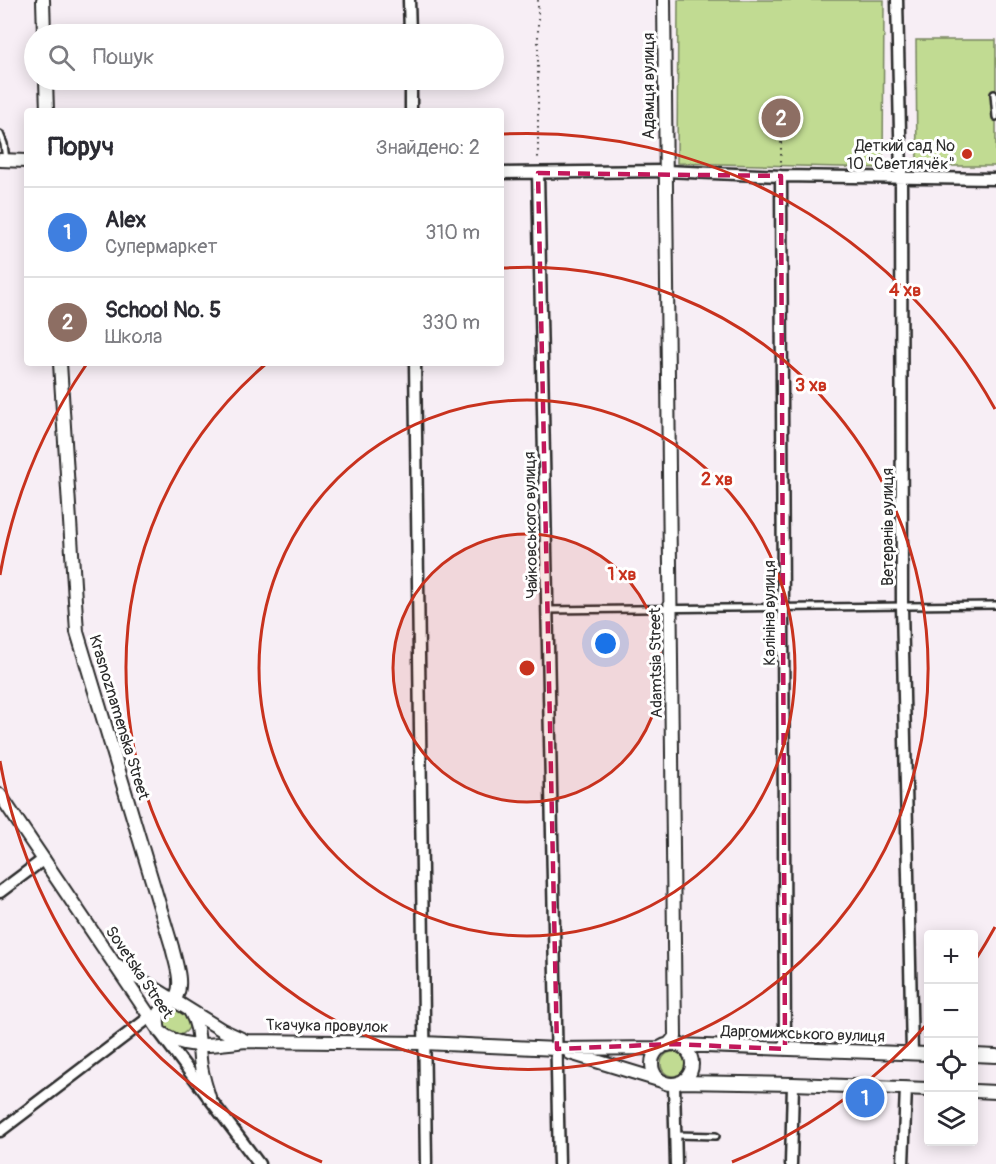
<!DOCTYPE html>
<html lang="uk">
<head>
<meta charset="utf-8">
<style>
  :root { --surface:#fff; --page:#f7f7f7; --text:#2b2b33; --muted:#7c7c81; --line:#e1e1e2; --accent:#ea580c }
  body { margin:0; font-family:Pangolin,sans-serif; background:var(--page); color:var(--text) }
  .controls { position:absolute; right:18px; bottom:18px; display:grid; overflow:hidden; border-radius:6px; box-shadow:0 3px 15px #0003 }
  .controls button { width:54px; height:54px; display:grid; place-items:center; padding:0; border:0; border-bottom:2px solid var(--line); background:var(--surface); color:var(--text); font:30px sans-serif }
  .you { position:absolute; left:606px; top:644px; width:21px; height:21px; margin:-15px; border:4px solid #fff; border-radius:50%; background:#1a73e8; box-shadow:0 0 0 9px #1a73e833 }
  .badge { display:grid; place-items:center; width:39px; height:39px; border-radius:50%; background:var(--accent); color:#fff; font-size:20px; font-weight:700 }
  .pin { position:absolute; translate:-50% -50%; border:3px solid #fff; box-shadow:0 2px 6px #0006 }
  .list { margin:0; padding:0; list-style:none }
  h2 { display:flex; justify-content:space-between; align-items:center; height:78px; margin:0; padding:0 24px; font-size:26px }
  h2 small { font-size:20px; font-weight:400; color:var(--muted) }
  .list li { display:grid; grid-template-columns:39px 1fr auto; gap:18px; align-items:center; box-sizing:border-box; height:90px; padding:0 24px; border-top:2px solid var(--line) }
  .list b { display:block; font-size:22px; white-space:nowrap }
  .list p { margin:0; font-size:20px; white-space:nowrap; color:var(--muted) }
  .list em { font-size:20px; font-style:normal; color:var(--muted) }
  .icon { flex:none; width:33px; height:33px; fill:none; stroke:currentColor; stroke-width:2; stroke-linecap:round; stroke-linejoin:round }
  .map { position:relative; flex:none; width:996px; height:1164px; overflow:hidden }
  .search { position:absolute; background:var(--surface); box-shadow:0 3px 15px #0003; left:24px; top:24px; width:480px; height:66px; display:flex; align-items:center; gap:15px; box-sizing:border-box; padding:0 21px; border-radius:33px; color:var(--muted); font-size:22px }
  .panel { position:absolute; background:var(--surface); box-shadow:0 3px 15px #0003; left:24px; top:108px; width:480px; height:258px; border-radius:6px }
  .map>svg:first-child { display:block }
</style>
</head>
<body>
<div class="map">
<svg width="996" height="1164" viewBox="0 0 996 1164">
  <rect width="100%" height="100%" fill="#f7eef5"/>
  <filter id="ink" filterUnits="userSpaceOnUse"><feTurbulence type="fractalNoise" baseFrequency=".0167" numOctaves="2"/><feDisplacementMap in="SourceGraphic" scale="12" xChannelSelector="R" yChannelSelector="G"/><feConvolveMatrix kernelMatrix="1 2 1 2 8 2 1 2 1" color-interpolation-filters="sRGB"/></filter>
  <g filter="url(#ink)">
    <path fill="#c1db92" stroke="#76835e" stroke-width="1.5" d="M678 0H884L883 168 677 163Z
      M916 40H996V166H917Z
      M164 1022a13 13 0 1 1 26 0a13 13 0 1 1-26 0Z
      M661 1064a12 12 0 1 1 24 0a12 12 0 1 1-24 0Z"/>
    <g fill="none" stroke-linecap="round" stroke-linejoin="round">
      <defs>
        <path id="service" d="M994 94 996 117
          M0 134 4 144 6 160
          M547 610 996 605
          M676 1135 716 1136"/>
        <path id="minor" d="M409 0 410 34
          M897 0 901 176 902 606 912 1053
          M411 80V111
          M501 173 665 171 781 176 996 179
          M538 173 559 1164
          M781 176 785 1049
          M415 363 426 1164
          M0 892 44 859
          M161 1034 259 1164
          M674 1084 676 1164
          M0 1131 150 1017
          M791 1164 793 1084
          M903 1164 906 1088"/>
        <path id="tertiary" d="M43 0 44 34
          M664 0 675 1037 668 1045
          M46 80 47 111
          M0 160 27 161
          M60 363 77 632 172 947C175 961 183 981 177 995 170 1012 153 1003 159 1031 184 1052 217 1044 246 1041
          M0 795 159 1030
          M117 965 222 1030 246 1041 423 1043 557 1049 661 1048
          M190 1011C200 1027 198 1041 200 1059 201 1072 205 1084 209 1097
          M652 1064a20 20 0 1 1 40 0a20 20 0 1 1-40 0Z
          M677 1045 928 1054
          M570 1053 662 1081
          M974 1055 996 1056
          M680 1082 793 1084 928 1089
          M974 1091 996 1092"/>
      </defs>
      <use href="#service" stroke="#2b2b2b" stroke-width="10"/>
      <use href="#minor" stroke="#2b2b2b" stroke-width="15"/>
      <use href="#tertiary" stroke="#2b2b2b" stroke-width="16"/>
      <path stroke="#2b2b2b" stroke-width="2" stroke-dasharray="1.5 4.5" stroke-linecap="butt" d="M538 0V162
        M781 118V167"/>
      <use href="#service" stroke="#fff" stroke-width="5"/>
      <use href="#minor" stroke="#fff" stroke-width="10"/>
      <use href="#tertiary" stroke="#fff" stroke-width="12"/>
    </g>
  </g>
  <path fill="none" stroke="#c2185b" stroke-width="4.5" stroke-dasharray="12 8" stroke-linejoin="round" d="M538 173 781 176 785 1049 673 1044 557 1049Z"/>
  <circle cx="527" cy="668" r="134" fill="#c8321e" fill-opacity=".12"/>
  <g fill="none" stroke="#c8321e" stroke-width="3">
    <circle cx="527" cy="668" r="134"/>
    <circle cx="527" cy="668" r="268"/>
    <path d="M503 268A401 401 0 1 1 267 363"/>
    <path d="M995 927A535 535 0 0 1 976 959M928 1023A535 535 0 0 1 732 1162M322 1162A535 535 0 0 1 0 761M0 575A535 535 0 0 1 86 365M504 134A535 535 0 0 1 995 409"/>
  </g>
  <circle fill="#c8321e" stroke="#fff" stroke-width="2" cx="967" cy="154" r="6"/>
  <g text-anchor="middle" stroke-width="6" stroke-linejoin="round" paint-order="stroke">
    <g font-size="16" fill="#2b2b2b" stroke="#fff">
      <text transform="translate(648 86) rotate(-90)" y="6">Адамця вулиця</text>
      <text transform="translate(530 525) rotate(-91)" y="6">Чайковського вулиця</text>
      <text transform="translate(887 527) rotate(-90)" y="6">Ветеранів вулиця</text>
      <text transform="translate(769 613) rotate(-90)" y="6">Калініна вулиця</text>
      <text transform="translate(655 663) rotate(-91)" y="6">Adamtsia Street</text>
      <text transform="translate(120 717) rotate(73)" y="6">Krasnoznamenska Street</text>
      <text transform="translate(140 972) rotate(56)" y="6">Sovetska Street</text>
      <text transform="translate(327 1025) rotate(1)" y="6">Ткачука провулок</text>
      <text transform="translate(803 1033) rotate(2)" y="6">Даргомижського вулиця</text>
    </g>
    <g font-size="16" fill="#2b2b2b" stroke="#fff" text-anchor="end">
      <text x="955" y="151">Деткий сад №<tspan x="955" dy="18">10 "Светлячёк"</tspan></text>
    </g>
  </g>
  <circle cx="527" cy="668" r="9" fill="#c8321e" stroke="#fff" stroke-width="3"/>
  <g font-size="18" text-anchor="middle" font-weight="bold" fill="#c8321e" stroke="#fff" stroke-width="6" stroke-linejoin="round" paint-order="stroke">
    <text x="905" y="296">4 хв</text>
    <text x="811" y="391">3 хв</text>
    <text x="717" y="485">2 хв</text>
    <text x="622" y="580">1 хв</text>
  </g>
</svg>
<div class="controls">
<button>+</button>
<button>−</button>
<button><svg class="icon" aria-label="locate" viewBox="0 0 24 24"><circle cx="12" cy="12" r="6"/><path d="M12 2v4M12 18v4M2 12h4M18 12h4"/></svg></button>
<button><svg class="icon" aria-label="layers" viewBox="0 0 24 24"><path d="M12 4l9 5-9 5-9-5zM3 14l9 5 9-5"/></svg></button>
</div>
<div class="you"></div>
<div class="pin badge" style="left:865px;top:1098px;background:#3f7fe0">1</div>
<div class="pin badge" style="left:781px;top:118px;background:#8d6e63">2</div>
<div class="search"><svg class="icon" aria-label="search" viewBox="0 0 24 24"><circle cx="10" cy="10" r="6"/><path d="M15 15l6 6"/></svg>Пошук</div>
<section class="panel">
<h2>Поруч<small>Знайдено: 2</small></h2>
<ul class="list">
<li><span class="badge" style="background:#3f7fe0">1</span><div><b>Alex</b><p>Супермаркет</p></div><em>310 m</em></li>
<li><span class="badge" style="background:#8d6e63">2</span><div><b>School No. 5</b><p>Школа</p></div><em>330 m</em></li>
</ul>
</section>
</div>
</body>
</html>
